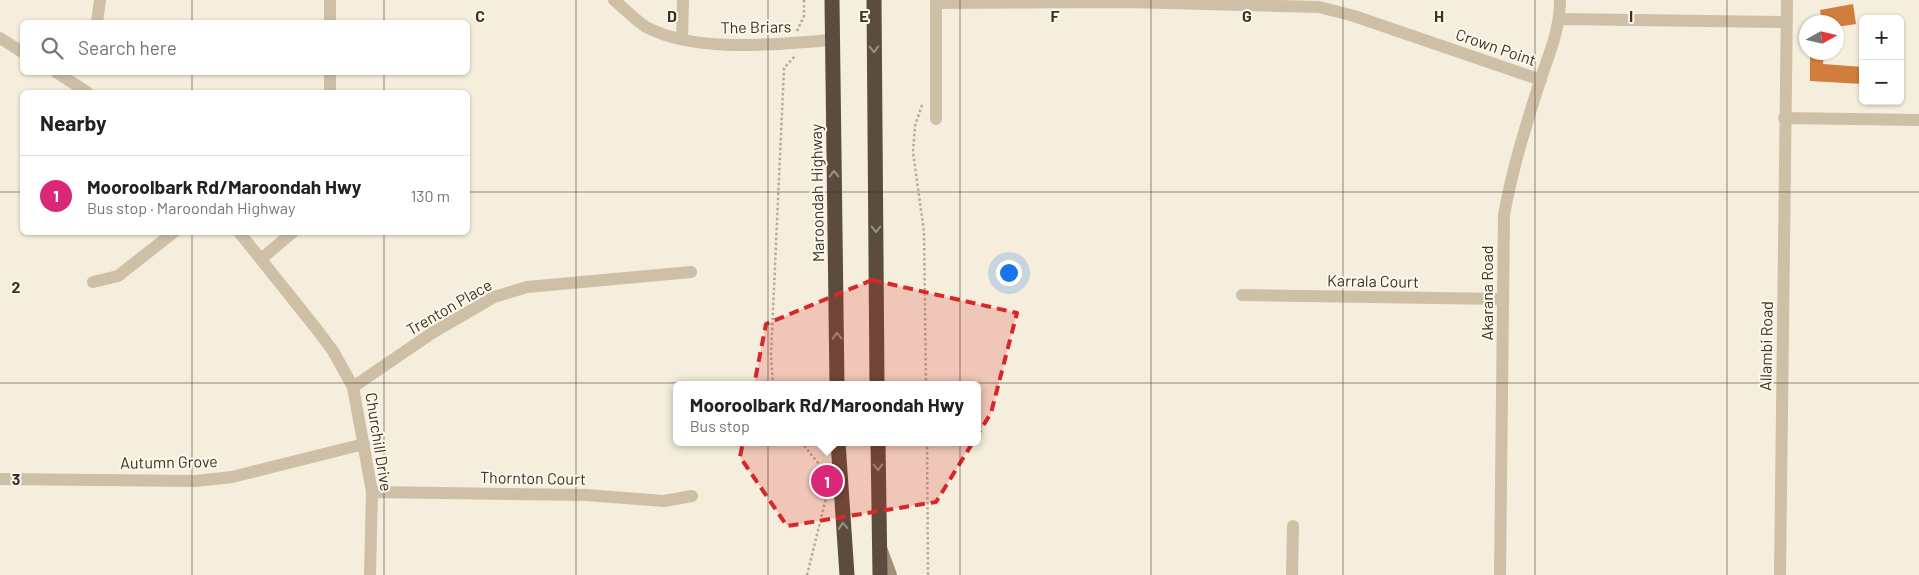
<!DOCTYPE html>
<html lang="en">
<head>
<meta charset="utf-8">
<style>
  :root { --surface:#fff; --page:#f6f6f6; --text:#222; --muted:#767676; --line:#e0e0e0; --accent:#db2777 }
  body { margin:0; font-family:Barlow,sans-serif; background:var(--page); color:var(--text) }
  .controls { position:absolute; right:15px; top:15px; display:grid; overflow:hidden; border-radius:8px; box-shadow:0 1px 4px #0004 }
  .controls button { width:45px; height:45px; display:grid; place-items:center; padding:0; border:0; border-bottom:1px solid var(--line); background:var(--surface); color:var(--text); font:25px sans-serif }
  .compass { position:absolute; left:1799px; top:15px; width:45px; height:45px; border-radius:50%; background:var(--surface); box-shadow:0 1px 4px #0004; rotate:82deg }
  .you { position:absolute; left:1008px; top:272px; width:18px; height:18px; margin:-12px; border:4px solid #fff; border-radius:50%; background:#1a73e8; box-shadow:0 0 0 8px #1a73e833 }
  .badge { display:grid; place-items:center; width:32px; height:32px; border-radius:50%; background:var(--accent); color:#fff; font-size:16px; font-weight:700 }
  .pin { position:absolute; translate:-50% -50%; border:2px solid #fff; box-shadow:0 1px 5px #0006 }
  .popup { position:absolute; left:673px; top:381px; width:308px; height:65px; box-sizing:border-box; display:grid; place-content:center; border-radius:8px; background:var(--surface); filter:drop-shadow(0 1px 4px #0005); font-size:16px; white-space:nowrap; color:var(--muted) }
  .popup b { font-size:19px; color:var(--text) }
  .popup::after { content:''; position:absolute; left:50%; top:100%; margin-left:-10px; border:10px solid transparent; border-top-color:var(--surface) }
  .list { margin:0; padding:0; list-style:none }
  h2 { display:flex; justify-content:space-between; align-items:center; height:65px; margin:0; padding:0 20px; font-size:21px }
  h2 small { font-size:16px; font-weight:400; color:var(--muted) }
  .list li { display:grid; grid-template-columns:32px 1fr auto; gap:15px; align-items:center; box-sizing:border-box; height:80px; padding:0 20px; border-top:1px solid var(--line) }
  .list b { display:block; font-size:19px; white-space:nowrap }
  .list p { margin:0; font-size:16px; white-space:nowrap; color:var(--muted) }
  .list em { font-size:16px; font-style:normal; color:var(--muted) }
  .icon { flex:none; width:28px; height:28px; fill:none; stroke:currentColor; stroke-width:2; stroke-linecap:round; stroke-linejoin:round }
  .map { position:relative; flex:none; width:1919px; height:575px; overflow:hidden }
  .search { position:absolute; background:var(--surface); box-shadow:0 1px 4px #0004; left:20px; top:20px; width:450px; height:55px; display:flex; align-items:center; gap:12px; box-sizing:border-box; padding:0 18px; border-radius:8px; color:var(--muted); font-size:19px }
  .panel { position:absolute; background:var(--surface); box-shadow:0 1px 4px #0004; left:20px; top:90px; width:450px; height:145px; border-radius:8px }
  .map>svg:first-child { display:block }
</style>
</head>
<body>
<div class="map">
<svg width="1919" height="575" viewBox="0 0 1919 575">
  <rect width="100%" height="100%" fill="#f5eedc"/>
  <path fill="#d17d3e" d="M1853 4 1856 24 1836 27V22H1822L1820 10Z
    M1810 52H1824L1823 64 1863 67V84L1810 81Z"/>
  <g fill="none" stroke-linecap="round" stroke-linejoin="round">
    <path stroke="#baaa91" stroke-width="2.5" stroke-dasharray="2.5 2.5" stroke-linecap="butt" d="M797 31 804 16V0
      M922 105 915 126 913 152 924 232 926 385
      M773 385 771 354 784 68 795 56
      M801 442 819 464 825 476
      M927 442 928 575
      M807 575 827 494"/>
    <path stroke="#cec0a7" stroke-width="12" d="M614 0C624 8 635 20 646 27 698 54 776 44 832 40
      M936 0V119
      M936 3 1127 2 1319 7 1354 16 1541 80
      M1560 19 1787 22
      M97 22 100 0
      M330 22V0
      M0 38 22 52
      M682 39 683 0
      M56 72 87 92
      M330 72V92
      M1784 118 1919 120
      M239 232 315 327 333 351 353 387 372 492 370 575
      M261 259 293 232
      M93 282 118 276 174 232
      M1242 295 1502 299
      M353 387 432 333 494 297 527 287 691 272
      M0 479 196 481 232 477 364 444
      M372 492 586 495 664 501 692 496
      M1292 575 1293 526
      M1500 575 1504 215C1512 170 1526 125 1540 81 1549 54 1560 30 1560 0
      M1780 575 1787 0"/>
    <path stroke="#a28f78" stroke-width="12" d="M881 548 891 575"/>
    <path stroke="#5b4d3e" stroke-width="15" d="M832 0 837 385
      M874 0 877 385
      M838 442 847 575
      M878 442 880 575"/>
  </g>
  <defs><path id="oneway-chevron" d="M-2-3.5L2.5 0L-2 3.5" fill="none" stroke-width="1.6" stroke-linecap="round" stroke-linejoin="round" transform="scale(1.25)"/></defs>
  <g stroke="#9b9182">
    <use href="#oneway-chevron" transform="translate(874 49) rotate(89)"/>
    <use href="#oneway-chevron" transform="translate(834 174) rotate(-91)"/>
    <use href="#oneway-chevron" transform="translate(876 229) rotate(90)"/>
    <use href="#oneway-chevron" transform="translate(837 336) rotate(-91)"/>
    <use href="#oneway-chevron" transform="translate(878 467) rotate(89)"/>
    <use href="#oneway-chevron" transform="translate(843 526) rotate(-95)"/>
  </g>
  <path fill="#d62828" fill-opacity="0.2" stroke="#d62828" stroke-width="4" stroke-dasharray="10 6" stroke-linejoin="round" d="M872 280 1017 313 991 413 936 502 787 526 740 457 766 324Z"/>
  <path fill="none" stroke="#3a3128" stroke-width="1" stroke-opacity="0.55" d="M192 0V22M384 0V22M576 0V575M768 0V575M960 0V575M1151 0V575M1343 0V575M1535 0V575M1727 0V575M192 72V92M384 72V92M0 192H22M468 192H1919M192 232V575M384 232V575M0 383H1919"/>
  <g text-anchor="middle" stroke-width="4" stroke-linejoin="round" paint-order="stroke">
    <g font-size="16" fill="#3a3128" stroke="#fbf7e9">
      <text transform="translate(756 27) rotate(-1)" y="6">The Briars</text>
      <text transform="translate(1496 47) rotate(19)" y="6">Crown Point</text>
      <text transform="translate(817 193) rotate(-91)" y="6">Maroondah Highway</text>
      <text transform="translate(1373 281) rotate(1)" y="6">Karrala Court</text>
      <text transform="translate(1487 293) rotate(-90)" y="6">Akarana Road</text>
      <text transform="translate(449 307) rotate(-30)" y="6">Trenton Place</text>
      <text transform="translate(1766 346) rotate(-89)" y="6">Allambi Road</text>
      <text transform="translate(379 442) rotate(81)" y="6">Churchill Drive</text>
      <text transform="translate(169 462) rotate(-1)" y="6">Autumn Grove</text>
      <text transform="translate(533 478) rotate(1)" y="6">Thornton Court</text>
    </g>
  </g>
  <g font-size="16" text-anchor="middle" font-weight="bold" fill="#3a3128" stroke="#fbf7e9" stroke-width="4" stroke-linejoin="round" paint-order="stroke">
    <text x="480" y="22">C</text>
    <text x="672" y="22">D</text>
    <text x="864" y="22">E</text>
    <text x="1055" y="22">F</text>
    <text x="1247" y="22">G</text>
    <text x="1439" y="22">H</text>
    <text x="1631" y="22">I</text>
    <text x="16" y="293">2</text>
    <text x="16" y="485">3</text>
  </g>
</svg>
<div class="controls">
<button>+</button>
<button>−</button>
</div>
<svg class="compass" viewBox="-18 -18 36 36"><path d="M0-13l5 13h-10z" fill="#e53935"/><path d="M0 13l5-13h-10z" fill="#767676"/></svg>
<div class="you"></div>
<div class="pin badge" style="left:827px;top:481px">1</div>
<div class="popup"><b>Mooroolbark Rd/Maroondah Hwy</b>Bus stop</div>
<div class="search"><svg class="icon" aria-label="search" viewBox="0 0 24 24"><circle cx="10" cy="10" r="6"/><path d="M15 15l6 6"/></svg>Search here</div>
<section class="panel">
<h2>Nearby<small></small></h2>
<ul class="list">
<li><span class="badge">1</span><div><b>Mooroolbark Rd/Maroondah Hwy</b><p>Bus stop · Maroondah Highway</p></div><em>130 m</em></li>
</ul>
</section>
</div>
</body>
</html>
